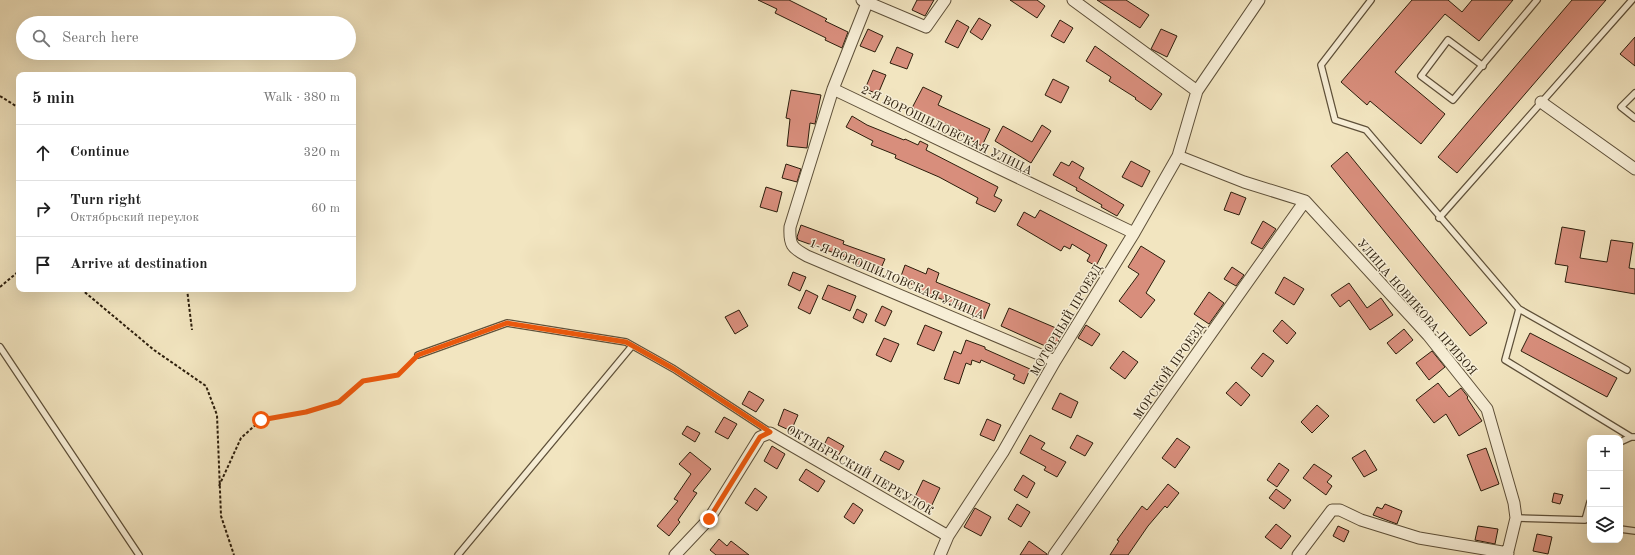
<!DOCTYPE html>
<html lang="en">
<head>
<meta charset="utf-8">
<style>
  :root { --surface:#fff; --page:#f6f6f6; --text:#222; --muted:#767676; --line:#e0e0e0 }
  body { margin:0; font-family:"Old Standard TT",serif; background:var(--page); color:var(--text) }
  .controls { position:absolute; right:12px; bottom:12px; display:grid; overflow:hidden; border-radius:8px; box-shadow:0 4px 16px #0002 }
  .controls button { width:36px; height:36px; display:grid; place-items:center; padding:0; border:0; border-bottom:1px solid var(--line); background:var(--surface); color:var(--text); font:20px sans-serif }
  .stop { position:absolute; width:12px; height:12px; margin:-9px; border:3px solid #ea580c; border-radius:50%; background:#fff }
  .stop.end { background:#ea580c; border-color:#fff; box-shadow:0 1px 4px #0008 }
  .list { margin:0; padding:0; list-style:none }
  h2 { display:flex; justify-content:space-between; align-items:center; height:52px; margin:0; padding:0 16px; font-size:17px }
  h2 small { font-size:13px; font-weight:400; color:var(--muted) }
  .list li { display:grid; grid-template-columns:26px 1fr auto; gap:12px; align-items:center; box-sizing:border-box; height:56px; padding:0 16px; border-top:1px solid var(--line) }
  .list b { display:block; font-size:15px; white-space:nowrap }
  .list p { margin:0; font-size:13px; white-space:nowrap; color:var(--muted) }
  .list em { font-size:13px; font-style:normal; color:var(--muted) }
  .icon { flex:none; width:22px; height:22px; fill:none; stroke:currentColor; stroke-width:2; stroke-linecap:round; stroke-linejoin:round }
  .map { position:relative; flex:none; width:1635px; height:555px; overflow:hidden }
  .search { position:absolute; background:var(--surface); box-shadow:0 4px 16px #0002; left:16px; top:16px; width:340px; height:44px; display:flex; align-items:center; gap:10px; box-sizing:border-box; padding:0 14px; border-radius:22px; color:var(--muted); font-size:15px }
  .panel { position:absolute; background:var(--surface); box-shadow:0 4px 16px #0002; left:16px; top:72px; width:340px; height:220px; border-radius:8px }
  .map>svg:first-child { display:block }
</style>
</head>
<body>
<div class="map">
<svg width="1635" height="555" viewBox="0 0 1635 555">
  <rect width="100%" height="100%" fill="#f2e5c0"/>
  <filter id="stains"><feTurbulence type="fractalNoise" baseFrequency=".005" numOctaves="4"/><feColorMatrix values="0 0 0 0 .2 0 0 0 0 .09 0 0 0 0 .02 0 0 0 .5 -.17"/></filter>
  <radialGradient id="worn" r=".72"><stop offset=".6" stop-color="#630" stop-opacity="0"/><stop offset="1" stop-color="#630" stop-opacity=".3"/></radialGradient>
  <path fill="#d88e7c" stroke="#2c1e0c" d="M758 0H789L827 19 825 21 848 32 842 48 825 40 826 38 775 13 777 9Z
    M917 0H934L925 16 912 10Z
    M1010 0H1037L1045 6 1037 18Z
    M1097 0H1126L1149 15 1140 28Z
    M1412 0H1448L1462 12 1472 0H1513L1479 41 1445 14 1395 72 1445 114 1421 144 1370 101 1367 105 1341 82Z
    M1572 0H1606L1457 173 1438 157Z
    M979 18 991 25 982 40 970 32Z
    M957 20 969 27 958 48 945 42Z
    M1060 20 1073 28 1064 43 1051 36Z
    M868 29 883 36 875 52 860 46Z
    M1161 29 1177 36 1167 57 1151 49Z
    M1635 37V66L1620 54Z
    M1095 46 1162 94 1151 110 1135 99 1136 98 1109 81 1111 77 1086 61Z
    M897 47 913 54 907 69 890 63Z
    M873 70 886 75 878 94 865 89Z
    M1053 79 1069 87 1061 103 1045 95Z
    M923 87 942 96 938 105 990 129 982 146 959 134 961 131 912 108Z
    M791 90 821 95 815 124 810 123 807 148 787 146 790 119 786 118Z
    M852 116 867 125 904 140 905 139 918 145 920 141 928 145 926 150 998 187 994 196 1002 200 995 212 976 203 978 198 939 177 895 158 896 155 871 145 873 141 846 127Z
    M1042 125 1051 131 1031 163 995 141 1003 126 1032 142Z
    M1347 152 1487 323 1470 336 1331 166Z
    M1072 161 1084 168 1079 178 1124 205 1117 216 1101 207 1102 205 1076 190 1077 188 1053 175 1061 162 1069 166Z
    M1131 161 1150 171 1142 187 1122 177Z
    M786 164 801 169 797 182 782 178Z
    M766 187 782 192 777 212 760 207Z
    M1231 192 1246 198 1239 215 1224 210Z
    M1040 210 1107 245 1096 266 1087 261 1090 255 1072 244 1070 249 1064 246 1061 251 1017 225 1024 212 1035 218Z
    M1263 221 1276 229 1262 249 1251 243Z
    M801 225 844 241 843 244 885 259 879 273 853 263 854 260 798 240 797 237Z
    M1562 227 1585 231 1580 258 1607 262 1611 240 1633 243 1629 268 1635 269V294L1565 282 1568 266 1555 264Z
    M1141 246 1165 261 1146 293 1155 300 1141 318 1119 301 1139 274 1128 267Z
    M905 265 926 274 928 268 939 273 936 282 990 304 984 319 965 311 966 309 919 290 920 288 900 279Z
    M1232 267 1244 275 1236 286 1224 279Z
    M793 272 806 277 800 291 788 285Z
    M1284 277 1304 289 1294 305 1275 293Z
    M1349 283 1367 308 1381 298 1393 315 1370 330 1349 300 1340 307 1331 295Z
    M828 285 856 296 850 311 822 299Z
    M806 290 818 296 810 314 798 308Z
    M1209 292 1224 303 1209 324 1194 314Z
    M882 306 892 311 885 326 875 321Z
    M1009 308 1063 331 1054 350 1001 326Z
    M857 309 867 314 863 323 853 318Z
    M739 310 748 326 735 334 725 317Z
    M1282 320 1296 333 1287 344 1273 331Z
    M925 325 942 332 934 351 917 344Z
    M1086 325 1100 334 1092 346 1078 338Z
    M1404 329 1413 340 1396 354 1387 343Z
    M1530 333 1617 378 1607 397 1521 351Z
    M884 338 899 344 891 362 876 355Z
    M966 340 985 347V349L1030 369 1024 384 1013 379 1015 375 981 360 980 363 972 360 971 365 966 363 959 384 944 379 954 351 961 354Z
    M1123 351 1138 362 1125 379 1110 368Z
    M1432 351 1445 367 1429 380 1416 363Z
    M1263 353 1274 361 1262 377 1251 368Z
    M1236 382 1250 395 1241 406 1226 393Z
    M1438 383 1449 397 1461 388 1468 397 1467 398 1482 421 1459 436 1446 414 1434 423 1416 400Z
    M749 391 764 400 756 412 742 404Z
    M1060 393 1078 402 1071 418 1052 409Z
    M1317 405 1329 416 1312 433 1301 422Z
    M784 409 798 415 791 431 778 425Z
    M724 417 737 424 728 439 715 432Z
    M987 419 1001 425 994 441 980 435Z
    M687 426 700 433 695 442 682 434Z
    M1030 435 1045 443 1041 449 1066 462 1057 477 1044 470 1046 467 1020 453Z
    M1077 435 1093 443 1085 456 1070 448Z
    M828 437 844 446 838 456 823 447Z
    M1177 438 1190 447 1175 468 1162 458Z
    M772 446 785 454 777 469 764 461Z
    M1486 448 1499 484 1481 491 1467 455Z
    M1365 450 1377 470 1364 477 1352 458Z
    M885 451 904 461 899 470 880 460Z
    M690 452 711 469 693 491 697 493 678 520 680 522 669 536 657 526 678 501 674 499 691 474 679 464Z
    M1279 463 1289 470 1277 487 1267 480Z
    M1314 464 1332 476 1327 482 1332 486 1326 495 1303 478Z
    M806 469 825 481 818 492 799 480Z
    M1023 475 1035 483 1027 498 1014 490Z
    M923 480 940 488 931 507 914 499Z
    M1168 484 1179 493 1167 508 1165 506 1148 526 1128 555H1110L1119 541 1117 540 1142 506 1147 510Z
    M755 488 767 497 757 511 745 503Z
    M1276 489 1291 500 1284 509 1269 498Z
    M1554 493 1563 495 1560 504 1552 502Z
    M853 503 863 510 854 524 844 517Z
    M1017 504 1030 512 1021 527 1008 519Z
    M1385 504 1402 511 1397 524 1373 515 1377 507 1382 509Z
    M975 508 991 517 981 536 964 527Z
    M1276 524 1291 536 1281 549 1265 537Z
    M1338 526 1349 531 1344 542 1333 536Z
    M1478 526 1498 529 1495 544 1475 540Z
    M1537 534 1552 537 1548 554 1533 551Z
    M719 539 727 546 731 541 749 555H716L710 550Z
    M1029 541 1047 554V555H1020Z"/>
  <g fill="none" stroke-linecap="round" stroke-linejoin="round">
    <defs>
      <path id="service" d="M1371 0 1321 65 1335 120 1366 130 1519 309 1505 360 1631 437H1635
        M1483 66 1448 40 1421 76 1453 100 1537 0
        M1635 93 1621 107 1635 118
        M1439 218 1632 0
        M1519 309 1627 370
        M0 347 139 555
        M418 355 507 323 626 342 674 369 770 432
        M1620 442 1631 437
        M1516 518 1585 520 1590 502
        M1620 529 1635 531
        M458 555 632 346"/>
      <path id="minor" d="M862 0 926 27 945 0
        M1073 0 1197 91
        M867 3 833 89 1134 233
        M833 89 790 227C789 245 792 248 807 256L1055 361
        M1541 102 1635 169
        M1178 156 1244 182 1305 201
        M1305 201 1428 335 1487 409 1514 503 1516 518 1507 555
        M675 555 709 519 760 437 770 433 948 536
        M940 555 948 536 1003 452 1055 361 1134 233 1178 156 1197 91 1259 0
        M1054 555 1305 201
        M1298 555 1332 510H1340L1361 520 1419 538 1508 553"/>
    </defs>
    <use href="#service" stroke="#5e5039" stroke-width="8"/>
    <use href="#minor" stroke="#5e5039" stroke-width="13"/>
    <path stroke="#2c1e0c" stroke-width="2" stroke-dasharray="3 2" stroke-linecap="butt" d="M0 96 19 108
      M0 287 19 271
      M81 289 154 350 206 386 217 415 221 516 234 555
      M187 289 192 330
      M219 486 241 438 261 420 306 412 339 402 363 381 398 375 413 360"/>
    <use href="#service" stroke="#f7eed6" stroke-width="5.5"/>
    <use href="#minor" stroke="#f7eed6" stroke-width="11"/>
  </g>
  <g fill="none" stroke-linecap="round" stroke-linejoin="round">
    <path stroke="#ea580c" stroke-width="5" d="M261 420 306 412 339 402 363 381 398 375 418 355 507 323 626 342 674 369 770 432 760 437 709 519"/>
  </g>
  <g text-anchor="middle" stroke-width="3" stroke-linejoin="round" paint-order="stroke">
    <g font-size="12" fill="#2c1e0c" stroke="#f7eed6">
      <text transform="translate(947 130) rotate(26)" y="4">2-Я ВОРОШИЛОВСКАЯ УЛИЦА</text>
      <text transform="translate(897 279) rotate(23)" y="4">1-Я ВОРОШИЛОВСКАЯ УЛИЦА</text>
      <text transform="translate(1417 307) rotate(49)" y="4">УЛИЦА НОВИКОВА-ПРИБОЯ</text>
      <text transform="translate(1066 320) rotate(-59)" y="4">МОТОРНЫЙ ПРОЕЗД</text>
      <text transform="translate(1169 371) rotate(-55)" y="4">МОРСКОЙ ПРОЕЗД</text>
      <text transform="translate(860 470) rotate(30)" y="4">ОКТЯБРЬСКИЙ ПЕРЕУЛОК</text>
    </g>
  </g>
  <rect width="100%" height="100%" filter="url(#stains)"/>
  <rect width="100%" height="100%" fill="url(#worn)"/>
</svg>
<div class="controls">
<button>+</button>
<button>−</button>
<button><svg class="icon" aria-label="layers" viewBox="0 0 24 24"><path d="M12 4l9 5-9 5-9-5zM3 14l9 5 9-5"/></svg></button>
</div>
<div class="stop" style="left:261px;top:420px"></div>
<div class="stop end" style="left:709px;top:519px"></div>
<div class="search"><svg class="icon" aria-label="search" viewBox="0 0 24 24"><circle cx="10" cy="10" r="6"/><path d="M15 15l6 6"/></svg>Search here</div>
<section class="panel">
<h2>5 min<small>Walk · 380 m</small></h2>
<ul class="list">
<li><svg class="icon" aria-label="ahead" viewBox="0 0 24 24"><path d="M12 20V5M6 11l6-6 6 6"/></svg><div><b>Continue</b></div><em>320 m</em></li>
<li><svg class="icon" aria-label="right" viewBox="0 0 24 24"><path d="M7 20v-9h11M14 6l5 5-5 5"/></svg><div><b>Turn right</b><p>Октябрьский переулок</p></div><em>60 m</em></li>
<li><svg class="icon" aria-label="arrive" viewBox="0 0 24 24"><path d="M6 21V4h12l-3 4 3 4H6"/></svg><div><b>Arrive at destination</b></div></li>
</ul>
</section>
</div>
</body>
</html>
